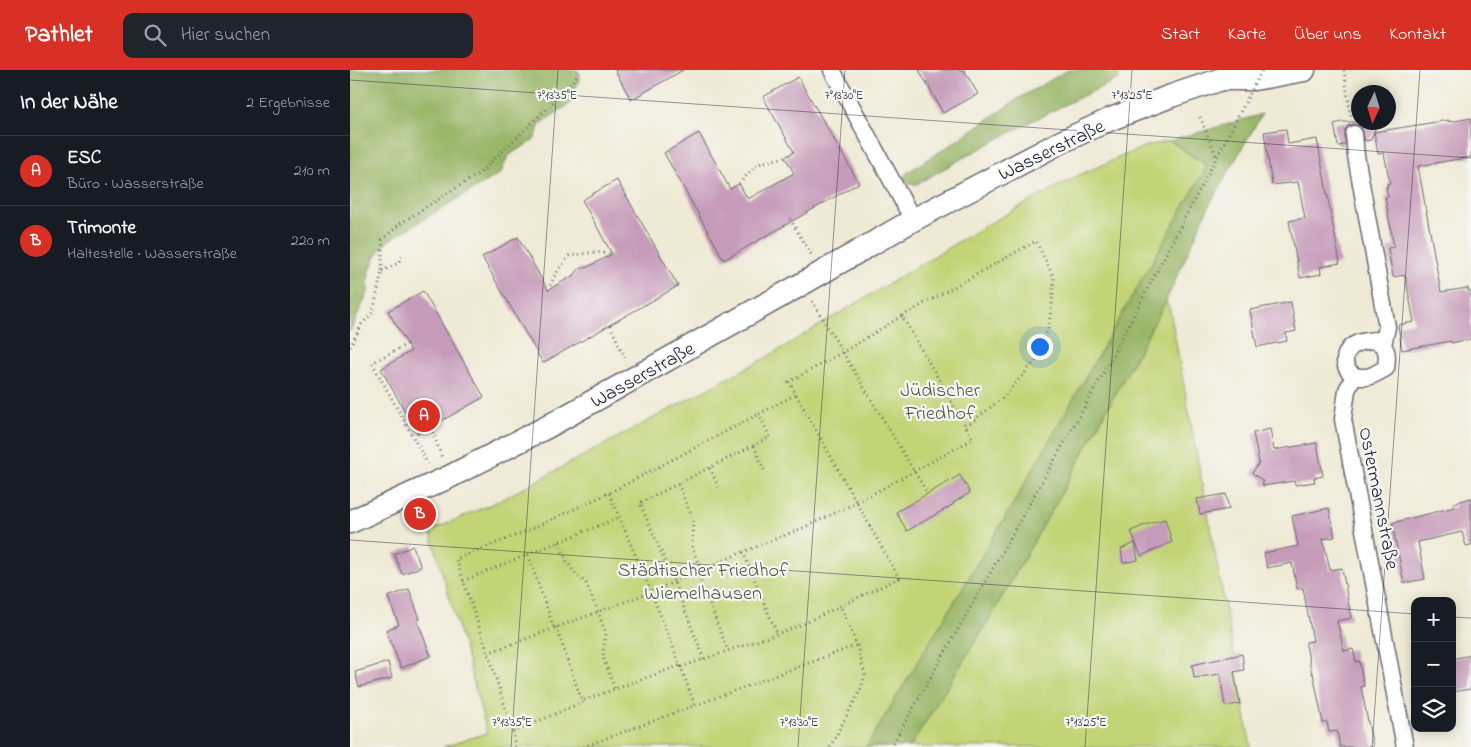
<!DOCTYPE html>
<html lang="de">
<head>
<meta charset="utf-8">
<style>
  :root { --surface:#171b24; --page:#20242c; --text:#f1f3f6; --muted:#9ea1a6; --line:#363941; --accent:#d93025 }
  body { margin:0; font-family:"Indie Flower",sans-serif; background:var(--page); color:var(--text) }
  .controls { position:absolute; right:15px; bottom:15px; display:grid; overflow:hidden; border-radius:10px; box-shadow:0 2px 12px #0003 }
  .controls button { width:45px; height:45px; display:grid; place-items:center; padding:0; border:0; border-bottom:1px solid var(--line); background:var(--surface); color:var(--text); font:25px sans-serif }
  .compass { position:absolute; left:1001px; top:15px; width:45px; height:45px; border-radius:50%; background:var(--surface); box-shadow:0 2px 12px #0003; rotate:184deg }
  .you { position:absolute; left:689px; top:276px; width:18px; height:18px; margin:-12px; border:4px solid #fff; border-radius:50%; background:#1a73e8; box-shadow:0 0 0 8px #1a73e833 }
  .badge { display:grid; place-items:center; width:32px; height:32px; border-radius:50%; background:var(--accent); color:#fff; font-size:16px; font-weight:700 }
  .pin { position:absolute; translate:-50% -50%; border:2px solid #fff; box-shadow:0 1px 5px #0006 }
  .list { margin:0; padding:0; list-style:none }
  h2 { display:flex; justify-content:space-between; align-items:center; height:65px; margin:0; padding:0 20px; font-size:21px }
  h2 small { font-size:16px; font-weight:400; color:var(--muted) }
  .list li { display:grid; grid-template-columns:32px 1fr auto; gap:15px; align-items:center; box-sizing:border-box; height:70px; padding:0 20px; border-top:1px solid var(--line) }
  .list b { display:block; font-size:19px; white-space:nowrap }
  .list p { margin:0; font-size:16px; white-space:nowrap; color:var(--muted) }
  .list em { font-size:16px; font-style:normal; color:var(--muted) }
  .icon { flex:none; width:28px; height:28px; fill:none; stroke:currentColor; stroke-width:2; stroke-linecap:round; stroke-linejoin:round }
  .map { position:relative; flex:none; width:1121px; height:677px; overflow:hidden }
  header { display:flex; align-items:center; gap:30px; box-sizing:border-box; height:70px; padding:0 25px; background:var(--accent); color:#fff }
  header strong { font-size:24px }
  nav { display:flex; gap:28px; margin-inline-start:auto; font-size:18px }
  .search { width:350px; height:45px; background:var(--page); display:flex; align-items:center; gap:12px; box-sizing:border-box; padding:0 18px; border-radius:10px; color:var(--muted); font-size:19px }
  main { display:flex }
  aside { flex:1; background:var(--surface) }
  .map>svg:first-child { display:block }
</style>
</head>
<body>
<header>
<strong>Pathlet</strong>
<div class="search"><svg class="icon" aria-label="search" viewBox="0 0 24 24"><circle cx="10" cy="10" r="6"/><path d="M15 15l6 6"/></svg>Hier suchen</div>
<nav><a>Start</a><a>Karte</a><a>Über uns</a><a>Kontakt</a></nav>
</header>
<main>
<aside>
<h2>In der Nähe<small>2 Ergebnisse</small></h2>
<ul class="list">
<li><span class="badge">A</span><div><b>ESC</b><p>Büro · Wasserstraße</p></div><em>210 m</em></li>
<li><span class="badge">B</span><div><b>Trimonte</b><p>Haltestelle · Wasserstraße</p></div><em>220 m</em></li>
</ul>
</aside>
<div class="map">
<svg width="1121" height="677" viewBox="0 0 1121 677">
  <rect width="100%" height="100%" fill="#f6f6f2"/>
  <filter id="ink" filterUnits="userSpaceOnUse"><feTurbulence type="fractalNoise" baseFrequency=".02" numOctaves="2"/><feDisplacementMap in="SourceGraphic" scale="10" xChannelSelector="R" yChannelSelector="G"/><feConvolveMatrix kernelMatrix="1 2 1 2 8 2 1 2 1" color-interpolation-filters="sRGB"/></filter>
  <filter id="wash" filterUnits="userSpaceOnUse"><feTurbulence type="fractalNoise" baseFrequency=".0096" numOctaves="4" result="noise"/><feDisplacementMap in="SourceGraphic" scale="20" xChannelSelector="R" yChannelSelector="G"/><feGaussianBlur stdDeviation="1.12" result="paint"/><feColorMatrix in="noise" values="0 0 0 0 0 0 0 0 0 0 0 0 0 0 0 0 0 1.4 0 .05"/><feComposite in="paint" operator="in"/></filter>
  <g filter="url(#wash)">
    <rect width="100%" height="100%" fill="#efead5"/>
    <path fill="#c3d477" stroke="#727b59" d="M820 71 858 96 534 677H93L137 663 118 591 80 461 153 429 417 287 631 158 727 106 793 77Z
      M816 231 820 240 901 677H560L641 546 706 433Z"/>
    <path fill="#9ab668" stroke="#5e6c52" d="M0 0H228L229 10 221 33 190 54 185 69 158 86 151 103 39 170 26 186 19 203 18 222 0 262Z
      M718 0H767L769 9C699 41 633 76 567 114H560L553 109 556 103 597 77 669 28Z
      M912 44 860 134 816 231 706 433 641 546 560 677H516L653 451 857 96 820 71Z"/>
    <g id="blocks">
      <path fill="#c69bb9" d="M265 0H333L281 30Z
        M569 0H614L628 24 593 43Z
        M448 7 509 113 374 190 314 83 349 63 380 119 389 114 398 129 444 103 435 87 444 82 413 27Z
        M1121 48V87L1068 96 1091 222 1118 218V221H1121V269L1101 273V271L1052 280 1048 255 1064 252 1055 205 1043 207 1038 178 1044 177 1035 127H1038L1036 117H1038L1037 114 1040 113 1034 83 1028 84 1024 62 1099 50V52Z
        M992 52H1027L1021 70 1015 71 1012 59 1008 55 1003 54 998 56 995 60V75L988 76 984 54Z
        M936 59 938 74 967 69 990 193 970 197 971 204 950 208 939 151 955 148 948 112 922 115 914 62Z
        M267 110 328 216 193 293 132 187 168 167 198 220 224 205 230 198H236L262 184 232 130Z
        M73 221 134 327 68 364 31 299 61 281 38 241Z
        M941 232 946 261 936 263 937 271 907 277 900 240Z
        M920 359 924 380 967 373 973 406 964 408 965 412 945 415 944 411 913 416 912 410 902 403 909 393 903 363Z
        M610 405 620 423 603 433 604 434 557 461 546 442Z
        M876 424 879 439 850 444 847 429Z
        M1121 428V475L1116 476 1112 462 1068 472 1075 509 1054 513 1042 453 1105 437 1104 433Z
        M979 438 985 467 973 469 980 500 992 498 1001 548 987 551 994 581 1003 579 1006 592 1009 591 1014 616 1011 617 1023 677H990L987 661 979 662 977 652 973 653 963 603 962 604 956 575V572L963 571 953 518 947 519 942 493 917 498 914 483 948 476 942 446Z
        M815 449 822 472 791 486 781 461 795 455Z
        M785 473 788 490 773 493 771 479Z
        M63 476 71 497 52 504 44 484Z
        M59 519 70 549 67 550 81 586 51 598 36 560 49 555 38 527Z
        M892 584 894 600 884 602 890 634 875 636 870 604 844 608 842 595Z
        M1121 585V619L1102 622V589Z
        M38 592 42 608 9 617 5 602Z"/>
    </g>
  </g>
  <g filter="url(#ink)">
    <use href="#blocks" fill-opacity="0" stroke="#6a6871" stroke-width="1"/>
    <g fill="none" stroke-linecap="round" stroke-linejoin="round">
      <defs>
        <path id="minor" d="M482 0 563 150
          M1004 64 1006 86 1037 257 1033 275
          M1025 270C1038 278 1038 283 1036 298 1030 301 1022 307 1015 307 993 309 988 282 1006 274 1011 271 1019 271 1025 270Z
          M1004 306 997 320 993 349 1055 677"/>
        <path id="secondary" d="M875 9H904L954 0
          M0 452 99 407 197 357 452 214 563 150 709 73 761 49 821 26 872 9 891 0"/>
      </defs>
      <use href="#minor" stroke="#6a6871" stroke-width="19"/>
      <use href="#secondary" stroke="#6a6871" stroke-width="25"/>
      <path stroke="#6a6871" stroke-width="3" stroke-dasharray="1 4" stroke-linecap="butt" d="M994 0 1001 49
        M850 47 866 86
        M389 114 407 94 435 87
        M440 149 462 186
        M32 201 48 193 53 184
        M198 220 205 205 219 186 245 182 262 184
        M462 231 576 421
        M552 246 686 171 704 208 702 234 698 259 685 291 653 328 616 356
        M260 255 276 290
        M57 274 22 293 78 394
        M0 277 12 254 23 242 32 201V170L51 153 131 102 215 21 231 0
        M81 357 92 388
        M404 376 414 400
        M360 398 370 421
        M328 414 343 450 342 477 351 500
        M209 472 217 492 225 503 236 513 248 542 256 563 253 582 254 590 265 619
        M393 482 427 564
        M178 485 204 558
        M347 502 378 581
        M113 511 270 447
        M206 557 232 631
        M138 583 301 522 259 423
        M354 589 324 512 290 433 420 367 409 344 446 324
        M331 597 427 564 453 554 549 508 439 312 493 282 552 246 623 369 506 433 453 458 393 482 301 522 331 597 345 636
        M163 662 233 632 232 631 331 595
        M165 677 163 662 138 583 106 489 177 461 259 423 409 344
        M233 677 507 575
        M480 677 510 621 515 605 507 575 490 535
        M541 677 747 315 879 64"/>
      <use href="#minor" stroke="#fff" stroke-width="16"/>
      <use href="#secondary" stroke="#fff" stroke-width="22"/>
      <path stroke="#6a6871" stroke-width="3" stroke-dasharray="1 4" stroke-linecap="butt" d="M879 64 912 0"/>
    </g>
  </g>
  <path fill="none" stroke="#22223b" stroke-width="1" stroke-opacity="0.45" d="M0 10 1121 88M0 470 1065 544M1102 547 1121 548M161 677 208 0M448 677 495 0M735 677 782 0M1022 677 1070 0"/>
  <g text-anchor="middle" stroke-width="4.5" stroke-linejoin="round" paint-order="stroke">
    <g font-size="20" fill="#22223b" stroke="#f6f6f2">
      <text transform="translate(701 79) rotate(-26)" y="7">Wasserstraße</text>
      <text transform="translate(292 304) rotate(-29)" y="7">Wasserstraße</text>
      <text transform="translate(1030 428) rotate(79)" y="7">Ostermannstraße</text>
    </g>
    <g font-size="20" fill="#52574d" stroke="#f6f6f2">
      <text x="590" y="326">Jüdischer<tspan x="590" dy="23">Friedhof</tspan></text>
      <text x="353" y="506">Städtischer Friedhof<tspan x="353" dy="23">Wiemelhausen</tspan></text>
    </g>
  </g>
  <g font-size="12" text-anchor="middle" fill="#22223b" stroke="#f6f6f2" stroke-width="4.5" stroke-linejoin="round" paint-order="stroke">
    <text x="207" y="29">7°13'35"E</text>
    <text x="494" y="29">7°13'30"E</text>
    <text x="782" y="29">7°13'25"E</text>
    <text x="162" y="656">7°13'35"E</text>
    <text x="449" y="656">7°13'30"E</text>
    <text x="736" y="656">7°13'25"E</text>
  </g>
</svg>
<div class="controls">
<button>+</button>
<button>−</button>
<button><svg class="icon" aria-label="layers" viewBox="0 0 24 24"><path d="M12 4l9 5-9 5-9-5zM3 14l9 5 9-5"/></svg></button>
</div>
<svg class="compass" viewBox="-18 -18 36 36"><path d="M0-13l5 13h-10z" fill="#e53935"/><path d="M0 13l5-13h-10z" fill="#9ea1a6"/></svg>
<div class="you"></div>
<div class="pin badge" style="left:74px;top:346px">A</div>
<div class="pin badge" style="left:70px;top:444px">B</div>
</div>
</main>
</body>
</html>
